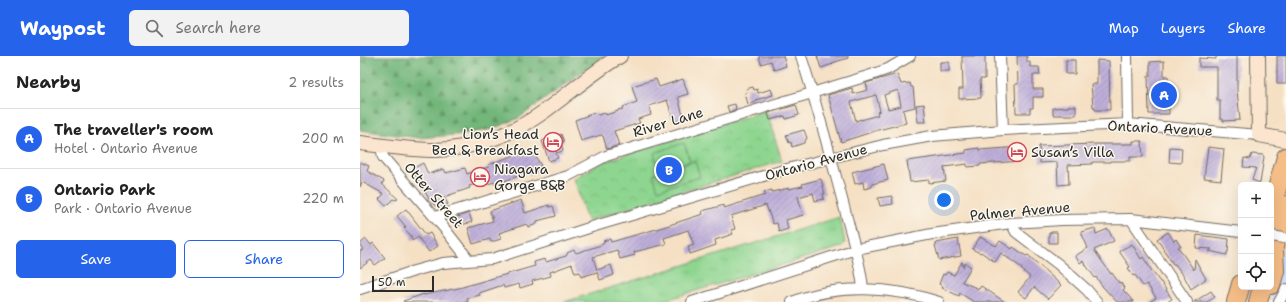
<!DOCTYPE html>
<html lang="en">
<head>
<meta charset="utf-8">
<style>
  :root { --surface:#fff; --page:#f2f2f2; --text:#222; --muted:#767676; --line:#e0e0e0; --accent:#2563eb }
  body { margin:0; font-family:"Shantell Sans",sans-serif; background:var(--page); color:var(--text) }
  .controls { position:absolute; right:12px; bottom:12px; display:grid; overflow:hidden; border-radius:6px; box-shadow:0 4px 16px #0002 }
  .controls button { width:36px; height:36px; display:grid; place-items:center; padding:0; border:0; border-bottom:1px solid var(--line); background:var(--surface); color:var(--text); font:20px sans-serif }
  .scale { position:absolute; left:12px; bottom:10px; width:62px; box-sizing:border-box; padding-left:4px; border:2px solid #2b2b2b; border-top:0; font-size:11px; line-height:14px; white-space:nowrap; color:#2b2b2b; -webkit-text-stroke:3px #fbf7ec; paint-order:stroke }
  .you { position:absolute; left:584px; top:144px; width:14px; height:14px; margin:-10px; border:3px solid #fff; border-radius:50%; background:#1a73e8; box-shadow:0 0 0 6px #1a73e833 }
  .badge { display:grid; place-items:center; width:26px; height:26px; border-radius:50%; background:var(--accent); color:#fff; font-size:13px; font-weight:700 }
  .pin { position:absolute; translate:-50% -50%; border:2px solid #fff; box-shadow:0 1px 4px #0006 }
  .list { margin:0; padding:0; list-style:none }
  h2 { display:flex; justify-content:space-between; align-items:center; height:52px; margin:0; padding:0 16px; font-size:17px }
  h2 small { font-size:13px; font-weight:400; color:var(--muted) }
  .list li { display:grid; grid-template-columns:26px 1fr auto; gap:12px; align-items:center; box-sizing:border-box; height:60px; padding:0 16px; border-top:1px solid var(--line) }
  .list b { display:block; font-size:15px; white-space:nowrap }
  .list p { margin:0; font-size:13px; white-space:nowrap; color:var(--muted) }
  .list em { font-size:13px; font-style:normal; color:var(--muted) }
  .actions { display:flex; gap:8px; padding:12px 16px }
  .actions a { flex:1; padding:9px 0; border:1px solid var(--accent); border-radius:6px; text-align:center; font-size:14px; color:var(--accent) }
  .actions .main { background:var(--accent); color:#fff }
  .icon { flex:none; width:22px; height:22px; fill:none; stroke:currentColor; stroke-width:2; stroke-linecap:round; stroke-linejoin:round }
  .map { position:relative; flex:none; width:926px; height:246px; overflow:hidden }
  header { display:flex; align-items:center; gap:24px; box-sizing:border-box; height:56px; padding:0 20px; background:var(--accent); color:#fff }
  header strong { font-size:19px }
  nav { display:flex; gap:22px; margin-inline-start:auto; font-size:14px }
  .search { width:280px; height:36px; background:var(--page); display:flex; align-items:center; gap:10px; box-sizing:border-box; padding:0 14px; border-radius:6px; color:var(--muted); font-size:15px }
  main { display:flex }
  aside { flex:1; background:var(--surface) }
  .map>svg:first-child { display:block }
</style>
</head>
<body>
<header>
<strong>Waypost</strong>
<div class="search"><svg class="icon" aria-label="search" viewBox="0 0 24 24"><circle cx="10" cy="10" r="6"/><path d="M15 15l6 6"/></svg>Search here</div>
<nav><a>Map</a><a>Layers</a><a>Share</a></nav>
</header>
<main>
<aside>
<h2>Nearby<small>2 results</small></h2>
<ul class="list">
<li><span class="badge">A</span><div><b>The traveller's room</b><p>Hotel · Ontario Avenue</p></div><em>200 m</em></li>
<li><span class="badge">B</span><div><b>Ontario Park</b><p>Park · Ontario Avenue</p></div><em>220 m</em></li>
</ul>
<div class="actions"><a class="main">Save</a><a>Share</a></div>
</aside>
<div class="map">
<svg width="926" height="246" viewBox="0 0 926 246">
  <defs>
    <pattern id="grass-tufts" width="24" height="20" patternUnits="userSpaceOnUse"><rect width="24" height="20" fill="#8ed590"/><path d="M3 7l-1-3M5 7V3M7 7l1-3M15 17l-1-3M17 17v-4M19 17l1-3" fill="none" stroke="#7bb77c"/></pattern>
    <pattern id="forest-firs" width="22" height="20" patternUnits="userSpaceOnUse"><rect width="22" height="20" fill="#72b67a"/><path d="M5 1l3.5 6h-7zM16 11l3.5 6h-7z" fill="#5e9464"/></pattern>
    <pattern id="park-crowns" width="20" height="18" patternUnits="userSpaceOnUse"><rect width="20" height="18" fill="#8ed590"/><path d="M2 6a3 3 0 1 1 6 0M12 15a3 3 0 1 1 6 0" fill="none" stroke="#7bb77c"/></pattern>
    <pattern id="building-hatch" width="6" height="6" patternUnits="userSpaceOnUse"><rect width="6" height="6" fill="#beafda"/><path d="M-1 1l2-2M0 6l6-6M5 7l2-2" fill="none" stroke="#9b8fb1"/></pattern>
  </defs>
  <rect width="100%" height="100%" fill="#fbf7ec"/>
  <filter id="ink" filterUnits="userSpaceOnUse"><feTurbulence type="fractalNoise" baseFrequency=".025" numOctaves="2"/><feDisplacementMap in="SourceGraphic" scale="8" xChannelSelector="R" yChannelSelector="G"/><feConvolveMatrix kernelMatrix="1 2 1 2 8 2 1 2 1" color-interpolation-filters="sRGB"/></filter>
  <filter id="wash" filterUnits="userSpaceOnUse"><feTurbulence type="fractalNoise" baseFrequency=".012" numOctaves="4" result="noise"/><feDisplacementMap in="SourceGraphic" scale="16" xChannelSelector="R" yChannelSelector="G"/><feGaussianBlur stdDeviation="0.9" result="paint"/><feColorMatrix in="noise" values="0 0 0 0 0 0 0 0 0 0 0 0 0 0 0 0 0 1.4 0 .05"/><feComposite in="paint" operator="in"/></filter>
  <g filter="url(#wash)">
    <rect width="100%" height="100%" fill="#f5e0c4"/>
    <path fill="#ccdbfa" d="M926 178V246H911Z"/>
    <path fill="url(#grass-tufts)" stroke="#5c805e" d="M480 161 485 187 481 191 299 246H204Z"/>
    <path fill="url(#forest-firs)" stroke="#4e7052" d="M0 0H244L159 62 132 73 105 78 59 82 0 74Z"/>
    <path fill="url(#park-crowns)" stroke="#5c805e" d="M406 54 422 105 227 165 214 122 243 106Z"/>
    <path fill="#8ed590" stroke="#5c805e" d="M324 87 330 105 299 115 294 97Z
      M335 105 340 121 298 134 293 118Z"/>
    <g id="blocks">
      <path fill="url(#building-hatch)" fill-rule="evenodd" d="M399 0H423L426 10 414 14 411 5 401 8Z
        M457 0H488V2L472 7 473 8 461 12Z
        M602 0H625V23H620L621 42 599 43V33H603Z
        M657 0H667V6H670V11H679L680 19H673V33H683V41H673V52H670V57H656L655 28H658Z
        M856 0H877V34L880 64 863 65V63H860V44H857V11H839V2L856 3Z
        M917 0H926V28H917Z
        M706 4H715V18H706Z
        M737 4 749 5 750 54H735V51H733L731 28H737Z
        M804 5V20H808L809 58H789L788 20H790V6Z
        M580 6H589V15H580Z
        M537 18 541 28 550 27 551 31H553L555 51 543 54 546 67 518 74 481 86 468 39 492 32 493 38 508 34 506 27ZM538 34 541 50 528 53 524 39ZM516 39 520 55 517 56 518 59 501 64V63L496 65 491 46Z
        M296 23 299 31 323 23 328 38 318 41 324 63 314 66 307 44 289 50 291 59 278 63 280 67 254 75 259 89 247 93 243 80 241 79 221 85 215 64 237 56 238 59 245 57 246 59 258 55V54L263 53V51L277 46 272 30Z
        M393 31 394 34 397 33 398 37 411 33 413 39 395 44 396 46 388 48 385 37 387 36 386 33Z
        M375 48 376 53 369 56 367 50Z
        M564 48 566 66H558L556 49Z
        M436 49 439 59 426 63 425 60 410 64 408 57Z
        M708 50H716V59H693V52L708 51Z
        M444 74 447 82 444 87 432 91 431 86 429 87 426 79Z
        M201 78 204 86 201 87 203 95 196 97 198 102 189 105 182 85Z
        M773 85H782L783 101H770V105H750V106H732V108L708 109 709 128 698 129 697 106 680 107 679 90 736 88H773Z
        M661 91 662 105 620 108V110L607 111V108L584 111 586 125 569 127V124L550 126 547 105 606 97V94L619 92V94Z
        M810 91 822 92 821 107 809 106Z
        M848 91 864 93 861 124 844 122Z
        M172 94 181 110 177 112 178 115 170 119 168 116 135 129 134 126 123 130 121 127 109 130 110 132 84 141 88 148 79 153 77 149 75 150 70 143H69L52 113 63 107 68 118 84 113 86 117 105 112 107 118 129 111 128 109 160 97 161 100Z
        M892 98 903 99 904 101 900 127 892 124 896 112 883 111 884 102 890 103Z
        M0 106 9 110 7 115 24 125 22 128 38 143 36 144 33 143 26 150 19 143 24 138 2 126 0 131Z
        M524 108 528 124 512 128V131L504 133 503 126 495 128 492 116Z
        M461 123 465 138H463L464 143 455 145 453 137 438 141 443 159 426 164 428 173 419 176 417 167 413 168 406 149 371 160 375 173 371 174 373 178 355 184 356 189 339 195 330 198 328 191 334 189 328 174 304 182 306 188 274 196 275 199 260 203 257 194 233 201 237 214 251 209 254 219 240 224 237 216 221 221 220 216 215 217 212 208 190 216 191 220 172 225 173 228 160 232 159 228 144 232 143 229 119 237 120 239 107 242 108 246H44L43 245 64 238V239L99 232 175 210 174 206 185 203 186 206 206 200 207 199V197L214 194 216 197 241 189 244 187 243 185 250 183 251 186 300 172 343 158 342 155 364 149V152L405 139 404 136 412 134V136L429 132V133L443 130 442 128Z
        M532 140 533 148 520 150 518 142Z
        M161 144 165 157 189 149V151L193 150 196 160 177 165V168L168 171 167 168 139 177 141 183 131 186 130 183 113 188 108 172 133 165 130 155Z
        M46 153 66 179 70 177 78 190 69 196 58 181 52 185 51 180 44 172 46 171 37 160Z
        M109 157 112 166 98 170 95 162Z
        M735 172 736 178 748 173 754 185 734 194 751 218 752 217 759 227 760 226 765 232 763 234 774 246H757L743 231 736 221 735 222 723 205 720 207 715 200 728 192 721 176Z
        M691 176H697V187H689V177H691Z
        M808 176 814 185 816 183 821 191H818L834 214 835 203 846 223 831 233 824 220 815 208H813L797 183Z
        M837 179 869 183 868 196H867V199L849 195 852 193 836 192Z
        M620 181 636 190 640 185 652 193 653 191 666 200 668 199 701 229 688 243 674 231 666 242 658 236 670 221 661 213 662 212 641 197 635 206 621 196 620 197 612 193Z
        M6 183 11 189 13 187 25 202 15 209 11 204 0 212V195L3 194 0 188Z
        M598 183 601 200 579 204 575 189H577L576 187Z
        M772 188 781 203 783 201 792 215 800 226H801L812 243 807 246H789L796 242 787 228 783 230 775 219 773 220 768 212 770 211 759 195Z
        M602 206 603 211 605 207 611 211 602 226 619 233 621 230 645 246H614L600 237 599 240 582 232 583 230 579 228 583 218 585 219 587 216 594 219Z
        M851 235 855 241 847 246H834Z"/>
    </g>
  </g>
  <g filter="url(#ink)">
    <use href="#blocks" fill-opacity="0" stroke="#726a61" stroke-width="1"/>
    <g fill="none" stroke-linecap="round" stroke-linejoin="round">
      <defs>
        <path id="street" d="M441 0C458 52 472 105 486 158 492 183 501 207 503 233
          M640 0 643 74
          M767 0 768 68
          M21 90 23 101 84 172 109 204
          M75 161 208 120 246 100 511 19 528 13 550 0
          M771 163 827 246
          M651 167 656 176 698 208 727 234 737 246
          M0 233 54 215 83 207 132 203 235 170 427 113 523 89 572 80 643 74 768 68 899 79
          M332 246 496 193 572 178 651 167 702 164 771 163 881 176
          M432 246C478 227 533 231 579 246
          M919 246 926 233"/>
        <path id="secondary" d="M898 0 899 79 926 84
          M0 87C25 90 51 94 76 94 112 93 150 79 179 59 207 40 231 17 260 0"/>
        <path id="highway" d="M911 154 926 101
          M911 201 926 149
          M911 229 915 215 914 192
          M876 246 881 228
          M898 246 902 231"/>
      </defs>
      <use href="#street" stroke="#726a61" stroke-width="12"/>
      <use href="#secondary" stroke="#726a61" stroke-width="16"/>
      <use href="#highway" stroke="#726a61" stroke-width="20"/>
      <use href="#street" stroke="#fff" stroke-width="10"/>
      <use href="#secondary" stroke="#fbe5cf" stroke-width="14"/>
      <use href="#highway" stroke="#f6be87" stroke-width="18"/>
      <defs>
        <path id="street-bridge" d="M911 180 924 182"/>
      </defs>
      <use href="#street-bridge" stroke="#726a61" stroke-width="12" stroke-linecap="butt"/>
      <use href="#street-bridge" stroke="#fff" stroke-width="10"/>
    </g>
  </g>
  <defs>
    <symbol id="hotel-ring" viewBox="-11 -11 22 22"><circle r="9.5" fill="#fbf7ec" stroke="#d1495b" stroke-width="1.5"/><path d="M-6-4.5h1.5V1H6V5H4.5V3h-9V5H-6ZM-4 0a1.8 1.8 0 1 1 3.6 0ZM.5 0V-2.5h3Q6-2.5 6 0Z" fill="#d1495b"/></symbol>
  </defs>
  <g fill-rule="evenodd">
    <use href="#hotel-ring" x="182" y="75" width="22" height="22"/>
    <use href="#hotel-ring" x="646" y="85" width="22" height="22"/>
    <use href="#hotel-ring" x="109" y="110" width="22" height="22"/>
  </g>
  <g text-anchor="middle" stroke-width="3" stroke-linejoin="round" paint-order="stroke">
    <g font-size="14" fill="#2b2b2b" stroke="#fbf7ec">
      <text transform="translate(308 66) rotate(-17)" y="5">River Lane</text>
      <text transform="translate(800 72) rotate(3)" y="5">Ontario Avenue</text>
      <text transform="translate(456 106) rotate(-15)" y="5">Ontario Avenue</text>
      <text transform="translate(74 139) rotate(49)" y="5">Otter Street</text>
      <text transform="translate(660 155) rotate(-5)" y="5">Palmer Avenue</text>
    </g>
    <g font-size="14" fill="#2b2b2b" stroke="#fbf7ec" text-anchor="start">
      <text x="179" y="83" text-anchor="end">Lion’s Head<tspan x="179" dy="16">Bed &amp; Breakfast</tspan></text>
      <text x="671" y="101">Susan’s Villa</text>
      <text x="134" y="118">Niagara<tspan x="134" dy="16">Gorge B&amp;B</tspan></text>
    </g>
  </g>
</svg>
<div class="controls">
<button>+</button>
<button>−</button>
<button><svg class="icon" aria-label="locate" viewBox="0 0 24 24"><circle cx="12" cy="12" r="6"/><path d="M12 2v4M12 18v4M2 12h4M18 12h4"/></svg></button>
</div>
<div class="scale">50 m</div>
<div class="you"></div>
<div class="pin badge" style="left:804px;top:39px">A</div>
<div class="pin badge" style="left:309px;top:114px">B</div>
</div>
</main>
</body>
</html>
